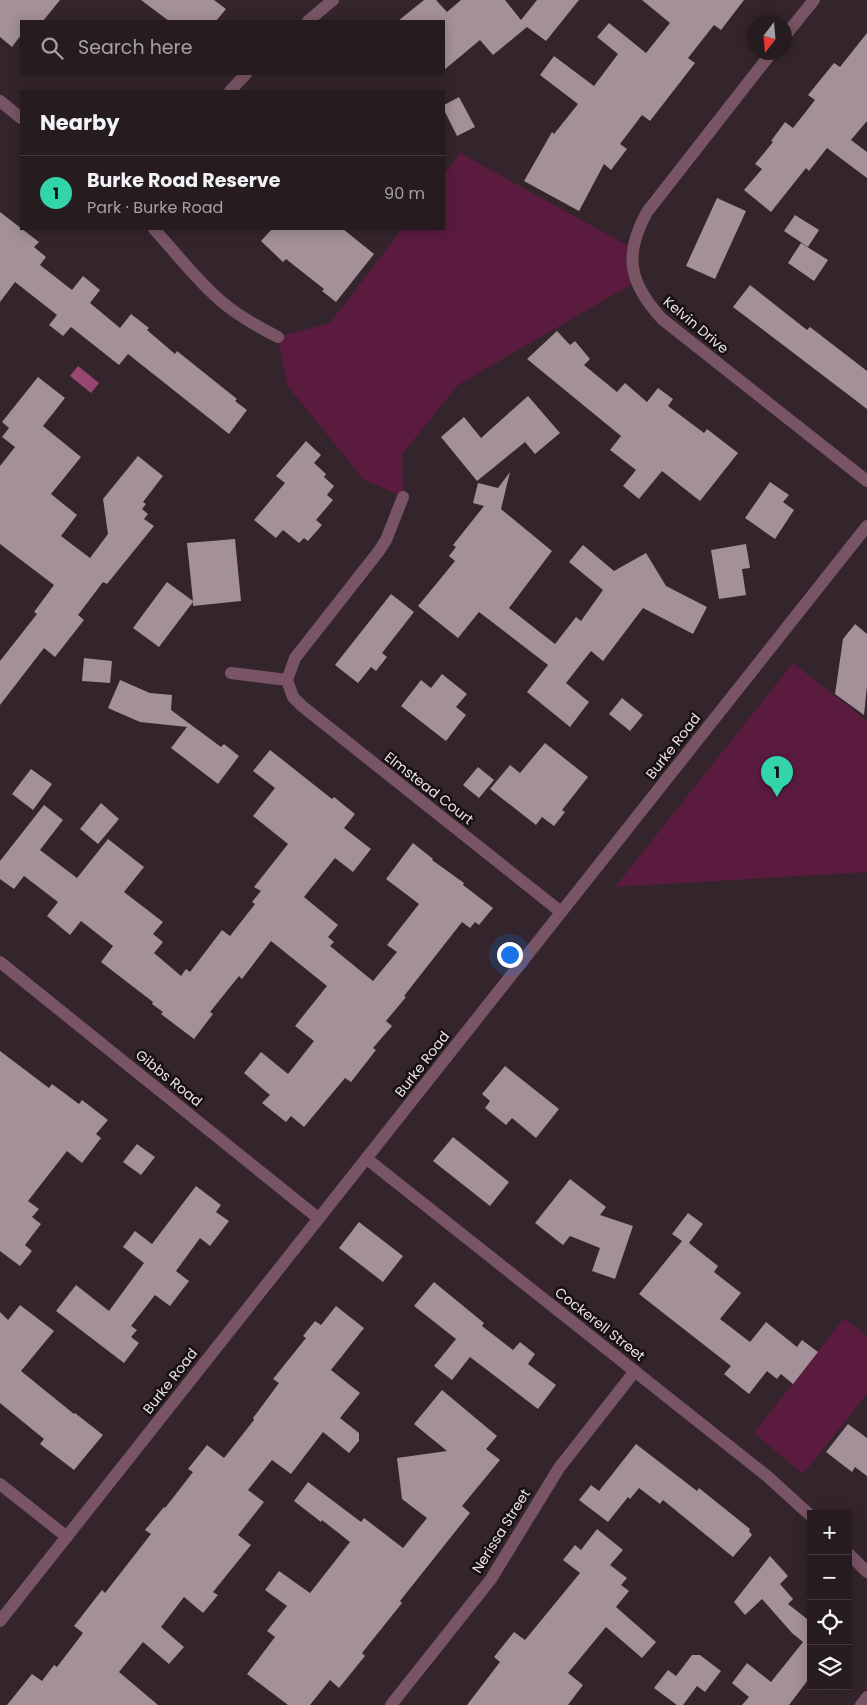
<!DOCTYPE html>
<html lang="en">
<head>
<meta charset="utf-8">
<style>
  :root { --surface:#261c20; --page:#2e2529; --text:#f1f3f6; --muted:#a4a1a5; --line:#423a3e; --accent:#32d4a9 }
  body { margin:0; font-family:Poppins,sans-serif; background:var(--page); color:var(--text) }
  .controls { position:absolute; right:15px; bottom:15px; display:grid; overflow:hidden; border-radius:0px; box-shadow:0 2px 12px #0003 }
  .controls button { width:45px; height:45px; display:grid; place-items:center; padding:0; border:0; border-bottom:1px solid var(--line); background:var(--surface); color:var(--text); font:25px sans-serif }
  .compass { position:absolute; left:747px; top:15px; width:45px; height:45px; border-radius:50%; background:var(--surface); box-shadow:0 2px 12px #0003; rotate:196deg }
  .you { position:absolute; left:509px; top:954px; width:18px; height:18px; margin:-12px; border:4px solid #fff; border-radius:50%; background:#1a73e8; box-shadow:0 0 0 8px #1a73e833 }
  .badge { display:grid; place-items:center; width:32px; height:32px; border-radius:50%; background:var(--accent); color:#111; font-size:16px; font-weight:700 }
  .pin { position:absolute; translate:-50% -41px; filter:drop-shadow(0 1px 2px #0008) }
  .pin::after { content:''; position:absolute; top:26px; width:18px; height:15px; background:inherit; clip-path:polygon(0 0,100% 0,50% 100%) }
  .list { margin:0; padding:0; list-style:none }
  h2 { display:flex; justify-content:space-between; align-items:center; height:65px; margin:0; padding:0 20px; font-size:21px }
  h2 small { font-size:16px; font-weight:400; color:var(--muted) }
  .list li { display:grid; grid-template-columns:32px 1fr auto; gap:15px; align-items:center; box-sizing:border-box; height:75px; padding:0 20px; border-top:1px solid var(--line) }
  .list b { display:block; font-size:19px; white-space:nowrap }
  .list p { margin:0; font-size:16px; white-space:nowrap; color:var(--muted) }
  .list em { font-size:16px; font-style:normal; color:var(--muted) }
  .icon { flex:none; width:28px; height:28px; fill:none; stroke:currentColor; stroke-width:2; stroke-linecap:round; stroke-linejoin:round }
  .map { position:relative; flex:none; width:867px; height:1705px; overflow:hidden }
  .search { position:absolute; background:var(--surface); box-shadow:0 2px 12px #0003; left:20px; top:20px; width:425px; height:55px; display:flex; align-items:center; gap:12px; box-sizing:border-box; padding:0 18px; border-radius:0px; color:var(--muted); font-size:19px }
  .panel { position:absolute; background:var(--surface); box-shadow:0 2px 12px #0003; left:20px; top:90px; width:425px; height:140px; border-radius:0px }
  .map>svg:first-child { display:block }
</style>
</head>
<body>
<div class="map">
<svg width="867" height="1705" viewBox="0 0 867 1705">
  <rect width="100%" height="100%" fill="#33252b"/>
  <path fill="#5a1b3e" d="M460 153 632 248 637 281 458 385 402 454 403 497 363 479 287 385 278 337 330 323 402 229H444V174Z
    M793 663 867 721V872L615 887Z
    M844 1318 867 1336V1394L803 1474 754 1433Z"/>
  <path fill="#9a4672" d="M78 366 99 383 91 393 70 376Z"/>
  <path fill="#a39098" d="M0 0H60L43 21H21V35L12 47 0 37Z
    M141 0H214L226 9 216 21H169Z
    M424 0H436L447 12 461 0H505L521 20 537 0H579L546 41 527 27 493 55 480 40 444 70V21H398Z
    M642 0H744L721 30 714 25 688 58 695 63 650 121 642 115 620 144 627 149 611 170 604 164 579 211 524 181 552 132 554 134 578 104 540 75 554 56 594 86 618 54 597 37 609 23 646 53 670 23Z
    M867 33V121L851 140 867 152V178L827 148 809 171 806 168 771 212 744 190 762 169 755 164 773 142 771 141 785 122 793 128 815 100 808 95 834 63 840 67Z
    M459 97 475 127 457 136 444 110V105Z
    M717 198 746 211 715 279 686 266Z
    M0 212 39 242 34 247 46 257 40 265 72 290 83 276 100 290 90 303 120 328 131 314 149 328 147 330 175 354 177 351 237 399 235 401 247 410 229 434 128 354 119 365 71 327 63 336 49 325 57 315 15 282 0 302Z
    M795 215 819 230 808 247 784 231Z
    M272 229H343L374 254 336 302 322 291 324 289 286 259 283 262 261 241Z
    M801 243 828 260 814 281 788 263Z
    M750 285 807 330 810 327 867 371V409L733 307Z
    M557 331 570 345 575 341 590 359 584 365 617 392 625 383 647 402 658 388 673 399 668 406 704 433 707 429 738 453 700 501 662 471 639 499 623 486 636 470 610 450 621 436 527 359Z
    M38 377 65 398 43 426 81 457 51 494 77 515 61 536 90 558 108 534 103 499 138 456 163 476 143 502 146 504 142 509 148 514 144 519 154 526 107 584 103 582 78 615 84 620 55 657 44 648 0 705V661L37 614 34 612 54 585 0 544V466L15 447 2 437 9 428 2 422Z
    M528 396 560 433 535 454 525 442 477 481 441 437 464 417 481 438Z
    M306 441 321 455 314 463 326 474 324 477 334 486 327 495 333 500 316 520 322 525 308 541 304 538 299 543 283 530 276 538 254 520 285 483 276 476Z
    M510 472 501 509 552 551 509 608 555 644 576 617 581 621 603 590 569 562 583 545 614 571 646 553 666 586 707 607 693 634 643 608 603 661 591 651 566 683 589 702 570 727 527 692 548 665 479 612 458 638 418 606 455 561 449 556 456 547 453 545 484 506 473 503 478 483 498 488Z
    M770 482 789 495 783 502 794 510 775 539 745 518Z
    M235 539 241 601 193 606V602L159 647 133 628 167 582 193 601 187 543Z
    M746 544 750 568 742 569 746 595 719 599 711 550Z
    M391 594 414 612 382 653 387 657 376 671 371 667 358 683 335 665Z
    M855 624 867 634V686L864 715 835 694 843 639Z
    M84 658 112 661 110 683 82 681Z
    M442 674 467 694 456 707 466 715 446 741 401 706 421 680 431 688Z
    M120 680 150 693 172 695 171 710 221 747 224 744 239 756 218 784 171 748 187 727 140 722 108 708Z
    M622 698 643 715 630 731 609 714Z
    M545 743 588 777 562 810 565 812 554 826 542 817 536 825 490 789 510 765 520 773Z
    M270 750 332 799 334 797 355 814 344 828 371 849 353 872 335 858 304 897 338 925 328 937 334 942 330 946 373 981 397 952 387 945 419 904 386 879 413 843 433 859 432 860 464 883 463 885 493 908 479 925 475 922 470 928 462 922 404 996 406 997 386 1021 392 1026 373 1048 376 1050 351 1082 345 1078 304 1127 291 1116 286 1122 262 1103 270 1095 244 1073 261 1052 288 1074 314 1041 295 1026 327 986 271 941 242 979 239 976 210 1012 213 1014 194 1039 161 1014 163 1012 152 1004 153 1002 101 962 113 946 81 921 70 935 47 916 58 902 24 876 14 889 0 879V861L44 805 63 820 40 850 77 878 108 839 144 867 124 892 163 922 153 934 163 942 154 953 181 976 186 969 190 972 222 930 230 936 255 904 252 902 261 891 254 887 288 844 253 816 275 788 253 771Z
    M478 767 494 780 479 798 463 785Z
    M31 769 52 784 33 810 12 794Z
    M101 803 119 819 98 844 80 829Z
    M0 1051 49 1088 52 1084 79 1104 82 1100 108 1120 96 1134 101 1138 82 1163 67 1151 28 1201 39 1209 32 1217 41 1224 25 1245 32 1251 20 1266 0 1251Z
    M505 1066 559 1109 536 1138 512 1118 506 1125 485 1108 490 1101 482 1094Z
    M453 1137 509 1182 490 1206 433 1161Z
    M137 1144 155 1157 141 1175 123 1162Z
    M570 1179 606 1207 600 1215 633 1226 615 1279 592 1271 600 1248 570 1236 563 1245 535 1223Z
    M196 1186 221 1205 216 1212 229 1221 210 1246 200 1238 176 1271 189 1281 170 1306 155 1295 131 1326 137 1330 131 1337 139 1343 124 1363 56 1311 76 1285 109 1311 144 1263 123 1247 135 1231 152 1244Z
    M688 1213 703 1224 689 1243 718 1266 714 1272 741 1293 720 1319 750 1342 766 1322 797 1347 802 1340 818 1352 793 1384 781 1374 777 1379 767 1371 749 1394 724 1374 731 1366 639 1294 682 1241 672 1234Z
    M359 1222 403 1256 383 1282 339 1248Z
    M434 1282 484 1323 482 1326 513 1350 520 1342 535 1354 528 1364 556 1385 538 1409 470 1357 452 1380 434 1366 456 1339 414 1306Z
    M20 1305 54 1331 21 1371 74 1414 75 1413 103 1435 74 1470 40 1444 44 1439 0 1403V1312L8 1320Z
    M336 1306 364 1328 331 1370 360 1393 340 1418 359 1433V1441L349 1453 323 1432 291 1474 272 1460 248 1490 264 1502 238 1535 251 1545 213 1592 218 1595 203 1613 184 1597 161 1627 184 1647 169 1664 143 1642 119 1672 158 1705H7L32 1674 42 1681 54 1665 57 1667 83 1633 74 1626 102 1590 105 1593 151 1534 145 1530 164 1507 165 1508 193 1472 188 1469 207 1445 224 1458 254 1420 253 1418 279 1383 273 1379 306 1338 303 1336 315 1321 321 1325Z
    M442 1390 497 1436 486 1449 500 1460 462 1506 470 1513 400 1601 402 1603 362 1653 365 1656 339 1688 330 1680 310 1705H288L247 1674 275 1637 267 1631 287 1606 265 1590 279 1571 310 1593 350 1542 322 1520 321 1522 294 1501 308 1482 361 1522 364 1518 403 1548 427 1518 402 1499 397 1458 447 1451 414 1424Z
    M848 1424 867 1438V1476L855 1467 852 1472 826 1452Z
    M636 1444 697 1491 699 1488 750 1529 749 1531 752 1535 733 1557 663 1500 660 1504 639 1488 630 1499 628 1497 608 1522 579 1500 591 1485 599 1491Z
    M597 1529 623 1550 610 1565 627 1578 621 1585 629 1591 616 1607 656 1642 642 1658 606 1627 568 1673 583 1685 568 1705H467L500 1662 494 1657 514 1632 525 1640 580 1573 563 1560 575 1545 581 1550Z
    M770 1556 788 1576 780 1584 793 1599 788 1604 811 1622V1676L789 1705H742L749 1697 732 1683 747 1663 771 1682 803 1642 792 1633 762 1599 745 1615 734 1602Z
    M692 1655H700L721 1671 705 1692 697 1686 683 1705H677L654 1688 668 1670 676 1676Z"/>
  <g fill="none" stroke-linecap="round" stroke-linejoin="round">
    <path stroke="#795465" stroke-width="12" d="M308 21 333 0
      M784 37 814 0
      M772 52 647 212C623 255 629 283 662 319L867 481
      M230 91 246 74
      M0 101 21 118
      M154 229C176 253 197 281 222 302 239 316 258 327 278 337
      M403 497 386 540 379 551 295 658 287 680 293 697 302 706 561 912
      M231 673 287 680
      M0 962 318 1218
      M367 1159 767 1476 811 1516
      M0 1484 67 1537
      M848 1553 867 1572
      M0 1621 867 526
      M391 1705 491 1579 559 1468 635 1371
      M861 1705 867 1697"/>
  </g>
  <g text-anchor="middle" stroke-width="5" stroke-linejoin="round" paint-order="stroke">
    <g font-size="14" fill="#ebe1e5" stroke="#171013">
      <text transform="translate(696 325) rotate(40)" y="5">Kelvin Drive</text>
      <text transform="translate(673 746) rotate(-52)" y="5">Burke Road</text>
      <text transform="translate(429 788) rotate(38)" y="5">Elmstead Court</text>
      <text transform="translate(422 1064) rotate(-52)" y="5">Burke Road</text>
      <text transform="translate(169 1078) rotate(39)" y="5">Gibbs Road</text>
      <text transform="translate(600 1324) rotate(38)" y="5">Cockerell Street</text>
      <text transform="translate(170 1381) rotate(-52)" y="5">Burke Road</text>
      <text transform="translate(501 1531) rotate(-58)" y="5">Nerissa Street</text>
    </g>
  </g>
</svg>
<div class="controls">
<button>+</button>
<button>−</button>
<button><svg class="icon" aria-label="locate" viewBox="0 0 24 24"><circle cx="12" cy="12" r="6"/><path d="M12 2v4M12 18v4M2 12h4M18 12h4"/></svg></button>
<button><svg class="icon" aria-label="layers" viewBox="0 0 24 24"><path d="M12 4l9 5-9 5-9-5zM3 14l9 5 9-5"/></svg></button>
</div>
<svg class="compass" viewBox="-18 -18 36 36"><path d="M0-13l5 13h-10z" fill="#e53935"/><path d="M0 13l5-13h-10z" fill="#a4a1a5"/></svg>
<div class="you"></div>
<div class="pin badge" style="left:777px;top:797px">1</div>
<div class="search"><svg class="icon" aria-label="search" viewBox="0 0 24 24"><circle cx="10" cy="10" r="6"/><path d="M15 15l6 6"/></svg>Search here</div>
<section class="panel">
<h2>Nearby<small></small></h2>
<ul class="list">
<li><span class="badge">1</span><div><b>Burke Road Reserve</b><p>Park · Burke Road</p></div><em>90 m</em></li>
</ul>
</section>
</div>
</body>
</html>
